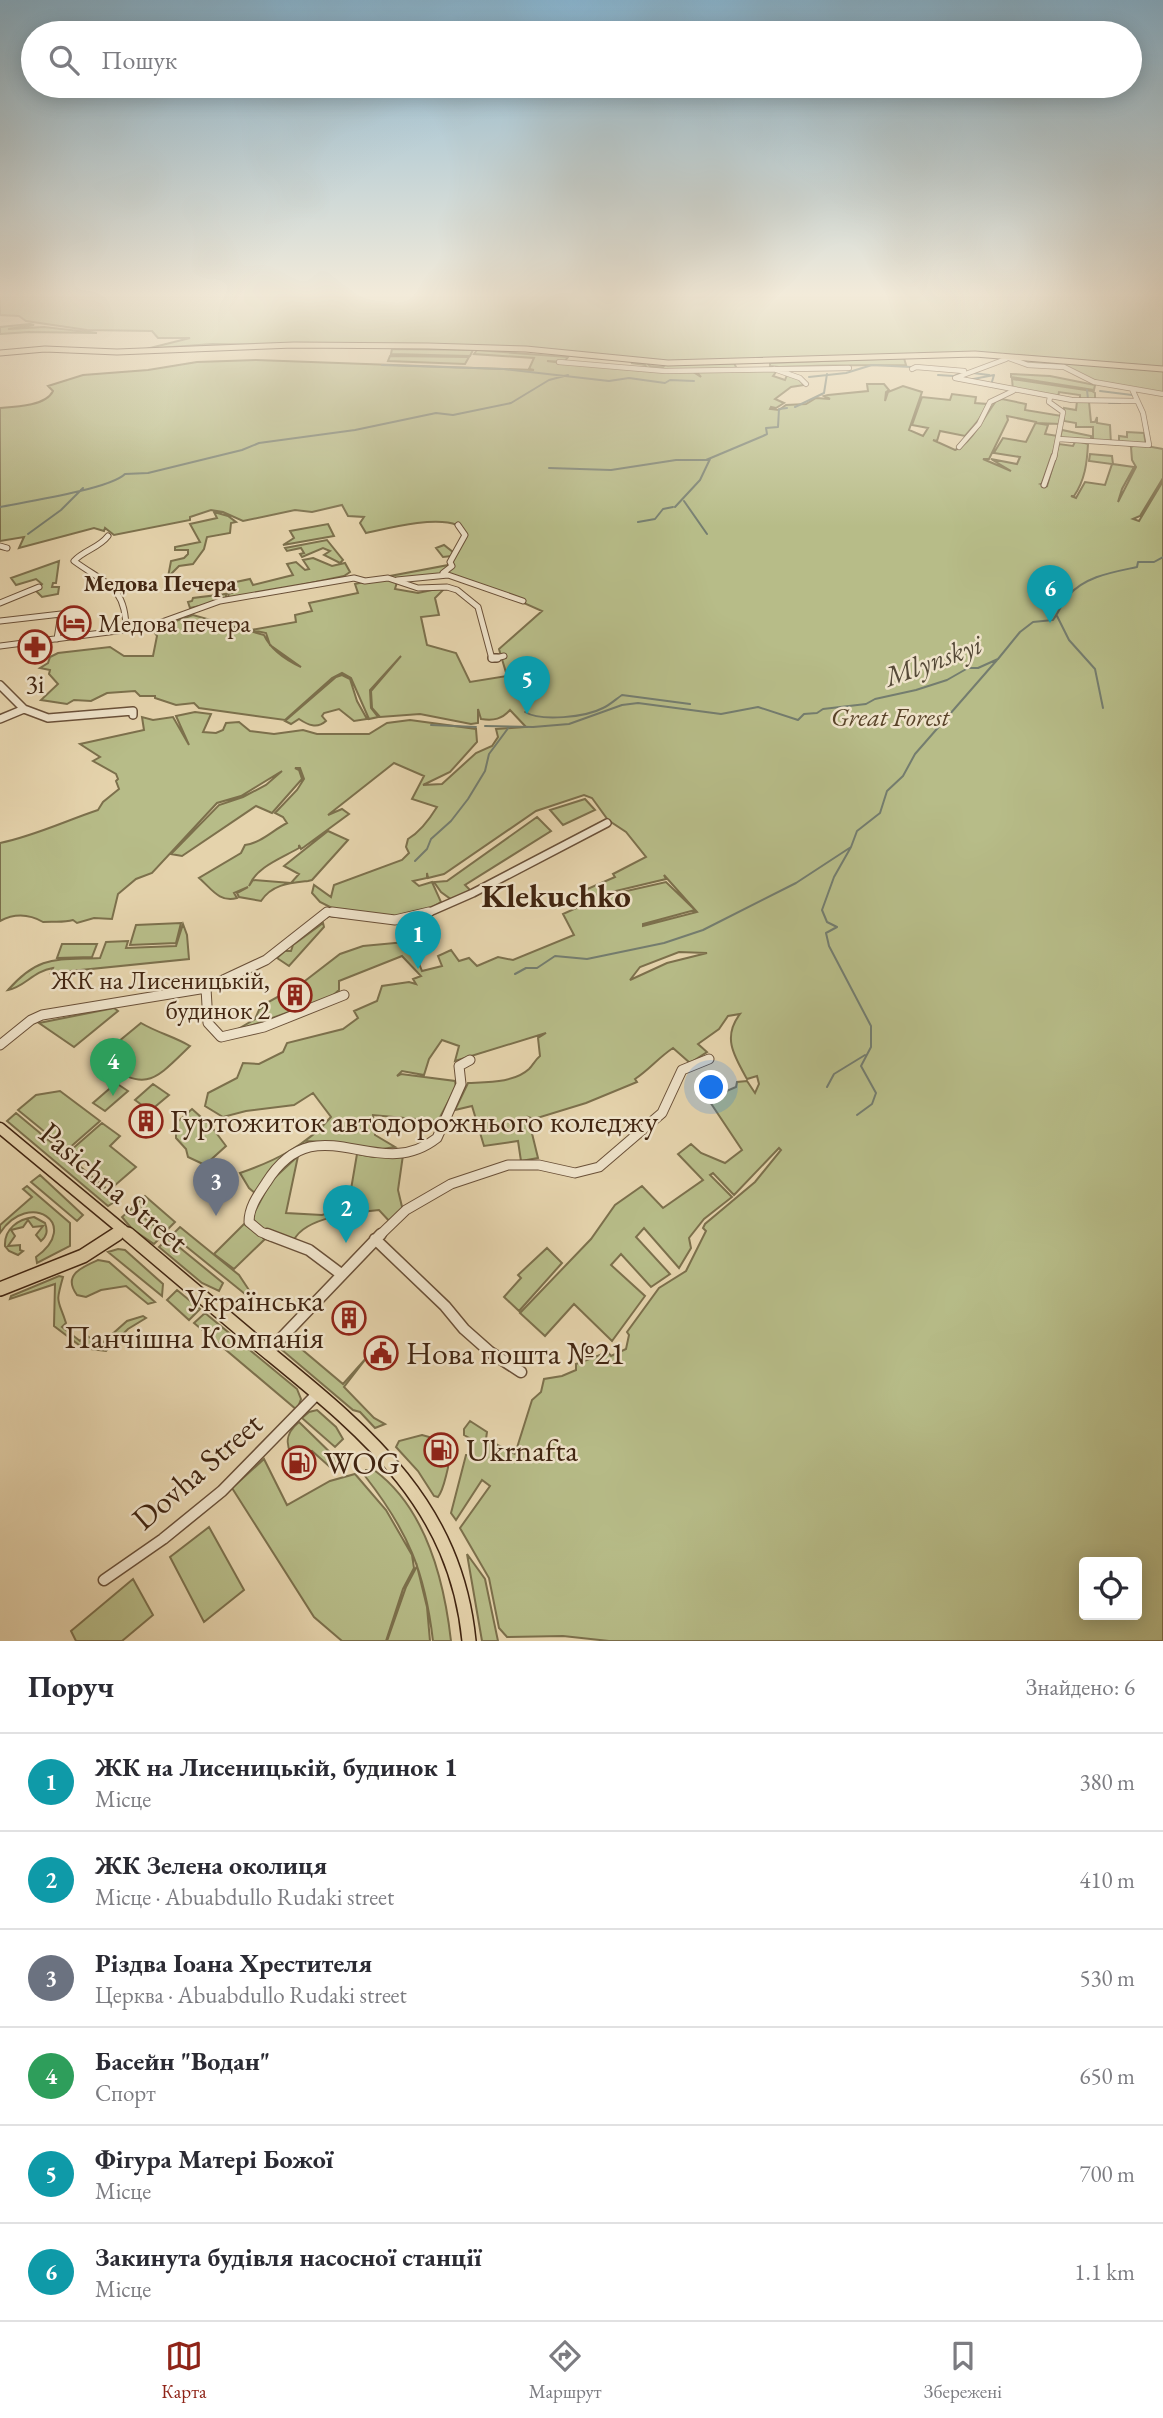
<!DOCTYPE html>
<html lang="uk">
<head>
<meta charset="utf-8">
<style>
  :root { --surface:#fff; --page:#f2f2f3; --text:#2b2b33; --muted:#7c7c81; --line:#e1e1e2; --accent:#8f2418 }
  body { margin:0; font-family:"EB Garamond",serif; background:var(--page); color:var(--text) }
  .controls { position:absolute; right:21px; bottom:21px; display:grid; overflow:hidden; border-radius:7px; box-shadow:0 4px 18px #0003 }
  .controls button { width:63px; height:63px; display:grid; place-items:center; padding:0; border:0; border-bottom:2px solid var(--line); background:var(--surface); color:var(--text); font:35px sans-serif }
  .you { position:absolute; left:712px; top:1088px; width:24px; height:24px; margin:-18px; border:5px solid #fff; border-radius:50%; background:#1a73e8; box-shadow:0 0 0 10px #1a73e833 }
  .badge { display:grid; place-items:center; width:46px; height:46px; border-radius:50%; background:var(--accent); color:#fff; font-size:23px; font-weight:700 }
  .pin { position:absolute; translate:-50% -58px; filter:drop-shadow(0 2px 4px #0008) }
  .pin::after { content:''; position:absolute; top:37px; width:24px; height:21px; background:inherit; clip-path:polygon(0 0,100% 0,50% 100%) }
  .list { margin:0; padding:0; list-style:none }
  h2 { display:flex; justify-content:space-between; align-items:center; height:91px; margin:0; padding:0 28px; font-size:30px }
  h2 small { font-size:23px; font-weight:400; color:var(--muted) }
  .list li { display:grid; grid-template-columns:46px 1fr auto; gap:21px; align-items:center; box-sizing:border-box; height:98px; padding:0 28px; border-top:2px solid var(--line) }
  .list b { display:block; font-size:26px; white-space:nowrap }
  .list p { margin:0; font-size:23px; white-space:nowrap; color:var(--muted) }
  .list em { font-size:23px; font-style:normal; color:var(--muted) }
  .icon { flex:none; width:38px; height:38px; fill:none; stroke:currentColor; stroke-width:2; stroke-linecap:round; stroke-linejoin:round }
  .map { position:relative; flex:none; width:1163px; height:1641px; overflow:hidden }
  .search { position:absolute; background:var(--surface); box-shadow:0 4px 18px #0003; left:21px; right:21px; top:21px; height:77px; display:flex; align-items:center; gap:18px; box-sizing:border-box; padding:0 24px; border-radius:38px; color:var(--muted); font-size:26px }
  .sheet { height:679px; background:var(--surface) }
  nav { display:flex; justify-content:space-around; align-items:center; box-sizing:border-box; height:98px; border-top:2px solid var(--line); background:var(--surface); font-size:19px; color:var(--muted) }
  nav a { display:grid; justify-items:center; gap:4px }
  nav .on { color:var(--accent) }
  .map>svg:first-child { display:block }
</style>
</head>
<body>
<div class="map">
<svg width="1163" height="1641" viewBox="0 0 1163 1641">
  <rect width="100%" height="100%" fill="#e5d3ac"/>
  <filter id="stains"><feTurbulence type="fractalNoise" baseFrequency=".00286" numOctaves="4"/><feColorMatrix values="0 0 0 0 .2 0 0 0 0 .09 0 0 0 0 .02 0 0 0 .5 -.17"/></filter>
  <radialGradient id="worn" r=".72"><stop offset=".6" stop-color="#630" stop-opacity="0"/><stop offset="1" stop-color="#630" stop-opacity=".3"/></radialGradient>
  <path fill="#b7bc88" stroke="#7c704c" stroke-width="2" fill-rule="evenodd" d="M0 297H1163V367L988 353 668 362 532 348 212 344 146 349 190 338H158L152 331 87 330 26 321 19 316 0 315Z
    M30 324 34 325 8 329 44 327 97 333 29 332 0 334V327Z
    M392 349 473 350 470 356 391 354Z
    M477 350 568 357 564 362 547 361 555 362 647 368 645 365 631 363H647L650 366 663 367 666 364 734 363 737 369 692 371 701 377 697 372 773 369 776 372 773 376 785 380 787 375 799 378 804 385 791 387 775 399 784 403 776 408 771 407 770 409 779 410 786 405 806 404 816 398 830 399 824 396 828 395 868 391 867 384H884L889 390 886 392 885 401 888 392 903 386 922 392 909 430 923 436 928 428 912 425 922 397 950 400 952 394 976 397 975 403 987 404C981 419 974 425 965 436L940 431 937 441 933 440 955 450C972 444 987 412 996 401L1002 399 1026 404 1025 410 1062 416 1060 424 1036 423 1048 425 1045 434 1058 436 1044 483 1041 484 1047 486 1059 444 1073 446 1075 442 1060 438 1062 430 1091 436V442H1081L1088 444C1087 463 1085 480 1074 496H1071L1076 498 1085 482 1105 485 1112 464 1089 461 1090 454 1112 456 1113 464 1134 467 1122 489 1118 502 1136 467 1132 460 1131 447 1133 446 1119 444V436L1127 437V432L1144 433 1146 446 1163 449V478L1140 516 1133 519 1139 521 1163 481V1641H609L563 1636 507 1637 499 1628 489 1578 460 1528 490 1486 482 1480 456 1520 451 1513 466 1455H470L471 1439 464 1435V1429L470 1421 487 1432 486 1439 515 1454 532 1400 541 1392 544 1379 562 1376 576 1370V1364L608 1352 611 1356 626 1349 629 1335 627 1332 659 1288 686 1271 706 1231 703 1228 705 1224 755 1182 781 1150 779 1148 734 1195 713 1173 710 1175 732 1197 704 1219 689 1238 691 1248 679 1268 644 1228 636 1237 670 1274 651 1287 621 1254 611 1265 645 1296 612 1341 574 1304 545 1336 520 1313 591 1239 615 1205 642 1186 663 1208 703 1180 678 1154 691 1144 701 1153 725 1163 742 1150 708 1099 736 1087 737 1082 747 1081 755 1093 759 1084 757 1076 747 1079C734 1056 722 1037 740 1014L728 1016 719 1029 698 1044 707 1052 690 1063 673 1048C658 1058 650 1069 635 1079L637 1082 586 1103 534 1119 528 1117 538 1158 521 1161 518 1141 484 1146 472 1106 455 1110 468 1083C487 1082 514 1083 529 1069 533 1065 535 1060 540 1056L538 1038 546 1033 455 1061 459 1046 442 1040 429 1059 424 1075 402 1071 397 1076 401 1074 455 1081 456 1087 438 1121 373 1115 375 1135 395 1147 370 1151 347 1144 308 1141 256 1194 249 1188 240 1173C275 1161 307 1145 331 1117L313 1093 294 1105 246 1111 223 1117 205 1106 208 1093 237 1078 243 1063 259 1064 283 1052 287 1043 343 1029 358 1018 354 1011 377 1001 382 986 409 982 416 984 413 979 421 976 402 956 339 981V990L331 997 233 1032 255 1019 259 1010 265 1006 263 1005 301 984 340 954 363 946 416 941 420 948 414 951 422 971 442 966 438 956 451 950 459 961 469 958 477 966 498 957 513 960 574 935 563 914 583 905 587 900 666 882 695 910 643 924V926L697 912 664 875 666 879 595 896 578 893 615 877 613 874 646 857 626 832 608 820 592 798 584 795 536 811 444 874 428 878 427 873V878L413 881 419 886 432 882 441 902 431 908 397 918 334 909 320 902 312 893 314 885 331 897 334 885 402 860 409 853 406 847 408 839C420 832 429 820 437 807L412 799 424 776 394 763 328 815 342 809 349 814 304 847 301 849 299 845V848C282 858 256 867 249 886L253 880 291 883 299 874 284 866 328 831 348 840 312 880 308 881C290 883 272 884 261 901L239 897 237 893 248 887 234 893 237 898C219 903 211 888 199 878L241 853 245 845C261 843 273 830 287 823L283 817 275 813 297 790 304 779 300 768H295L299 770 302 779 272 813 256 806 182 856 171 854 219 805 243 797 266 785 282 771 241 796 217 803 152 873 136 879 118 894 112 919 94 918 77 923 73 920C63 923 54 921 43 922 29 914 15 913 0 921V843C34 836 65 821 98 810L103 802 119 789 116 781 118 779 116 774 93 761 100 757 80 744 144 730 142 717 153 720 173 717 189 745 176 716 195 712 211 714 203 732 216 733 223 730 226 723 239 722 250 731 274 734 303 730 317 734H369L387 723 410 720 476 729 477 742 450 772 423 785 442 784 476 753 492 746 498 737 496 729 526 727 510 710C502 719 494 721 481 719L478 709V723L471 724 420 714 380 717 372 708 371 691 401 656 370 690 371 708 378 717 369 719 351 678 342 673 332 678 285 720 199 708 194 703 176 705 155 698V696H140L135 691 107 693 91 701 74 700 67 704 41 700 58 684 49 674 50 670 40 668 48 663 50 657 58 653 110 647 124 656H153L157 636 152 629 193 615 264 635C271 650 286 660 301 667L270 645 266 633 251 630 296 622 295 615 312 611 309 603 358 593 355 584 381 578 397 582 395 589 418 593 446 587 435 598 439 615 421 617 427 645 456 653 470 682 507 676 499 649 542 611 508 596 441 574 396 579 390 576 448 565 452 556 443 557 436 548 444 545 453 552 464 536 457 525C435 516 389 528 366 533L360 523 364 517 348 516 342 505 312 512 295 510 243 521 223 512 211 510 190 517V520L114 535 105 528 104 531 94 528 19 548 24 537 0 541V408C15 407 46 406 53 391L48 386 83 375 148 370 197 362 256 360 534 370 529 369 534 358 474 354ZM1007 416 1036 422 1026 442 1003 438 995 451 994 453 1020 457 1017 464 991 459 1011 471 983 459H989L1008 420ZM679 952 707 953 667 963 630 980 640 967ZM1084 1562H1137V1615H1084Z
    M390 356 469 357 465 364 388 361Z
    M904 358 906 365C864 365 821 365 779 367L770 366V363Z
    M1008 358 1163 370V393L1100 382 1082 376 1066 366 1031 365Z
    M1011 374 1050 376 1095 385 1094 390 1011 377Z
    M1012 379 1092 391 1095 393V401L1080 400V395L1059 392 1058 397 1013 390Z
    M1077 401 1089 402 1091 422H1095L1097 417V423L1110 425 1111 444 1093 442V427H1076V423L1064 421V408L1076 410Z
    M214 512 228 516 236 522 231 523 230 533 207 537 204 549 193 564 179 566 168 577 171 561 184 558 188 554V550H175V547L200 542 190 524 217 518Z
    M328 524 334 536 283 545 294 538 290 531Z
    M327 540 343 560 340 563 324 555 330 551 323 548 302 557 300 554 304 553 301 548 287 551 285 548Z
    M313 558 332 566 345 563 350 572 344 576 190 608 188 602 192 601 193 598 226 594V598H229L228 594 234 592 231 583 250 579 253 585 293 575 287 564 296 562 305 570 309 569 303 560Z
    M59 561 56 583H53L52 587H59L58 594 42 597 36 591 42 584 36 579 16 585 11 578Z
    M342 675 350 679 357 701 367 719 354 721 339 709 324 713 322 716 326 721C317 729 308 725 299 719L291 724 285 721 336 677Z
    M585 799 595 810 563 825 550 810Z
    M537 817 551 831 465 885 471 891 452 900 441 892 434 882 447 881Z
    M181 923 176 943 130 945 136 925Z
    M323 923 324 927 289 966 277 958 285 951H291L293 945Z
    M183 924 187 935 189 959 51 973 53 968C33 971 25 987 8 990 39 955 55 960 100 958L106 942 128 941 126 948 176 946Z
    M62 944H97L92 957 57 958Z
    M114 1008 118 1011 74 1047 39 1023Z
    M141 1023C158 1033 173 1036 190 1046 153 1082 146 1093 100 1060L101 1056Z
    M116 1083 128 1091 105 1111 93 1103Z
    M153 1084 169 1095 150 1111 135 1100Z
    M60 1091 100 1121 67 1150 18 1110 36 1095Z
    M192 1109 211 1126 226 1146 205 1165 188 1157 186 1149 176 1138V1123Z
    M16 1113 119 1199 108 1206 7 1121Z
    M102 1123 120 1136 110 1146 136 1167 113 1187 70 1151Z
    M357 1154 373 1157 403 1155 398 1190 403 1211 391 1223 379 1210C356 1212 305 1217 294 1240 278 1235 260 1233 252 1217L271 1181 298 1156 286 1213 322 1215 348 1207Z
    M40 1175 83 1215 77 1221 31 1182Z
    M27 1186 70 1223V1246L37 1263 36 1257C82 1224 29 1189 0 1233V1225L32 1197 23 1189Z
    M145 1196 175 1222 166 1231 136 1204Z
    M132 1208 164 1234 154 1244 132 1229 122 1217Z
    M34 1217 45 1223C48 1231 47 1236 41 1241L36 1235 43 1226 33 1227 28 1220 23 1227 11 1230 15 1236 8 1246 20 1245V1250L23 1251 18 1255 9 1251 5 1246C4 1229 18 1219 34 1217Z
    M244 1224 265 1239 234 1269 214 1254Z
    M180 1227 239 1275 249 1290 245 1294 172 1235Z
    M168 1238 223 1283 219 1291 202 1283 159 1247Z
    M547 1248 562 1263 519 1311 504 1297 521 1278 518 1275Z
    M118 1249 125 1250 163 1284 162 1296 108 1252Z
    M98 1260 109 1262 155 1302 148 1304 126 1286 101 1290 86 1297 77 1295C62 1275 82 1267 98 1260Z
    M59 1276 63 1277C55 1305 58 1298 66 1323L62 1327 80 1341 86 1335 100 1345 127 1321 143 1316 146 1318 128 1329 106 1351 83 1348 54 1326 55 1284 10 1299 11 1296Z
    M177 1290 200 1309 189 1320 167 1300Z
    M205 1313 297 1389 301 1399 297 1410 194 1323Z
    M286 1336 343 1384 368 1356 344 1387 374 1418 385 1424 375 1428 360 1412 353 1410 282 1350 280 1345Z
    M317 1410 336 1427 343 1439 335 1447 302 1418 309 1412Z
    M299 1422 344 1466 330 1467 312 1451 299 1456 291 1453C284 1441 289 1430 299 1422Z
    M422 1435C446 1440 453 1454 446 1476 444 1484 442 1492 438 1497L434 1496 418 1471 396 1447 399 1441Z
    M264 1459 287 1505 330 1481 355 1474 386 1510 412 1555 414 1568 403 1589 386 1641H342L314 1617 232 1488Z
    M366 1470H374C426 1508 444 1579 451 1641H433C425 1572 408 1531 365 1476Z
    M209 1527 244 1590 204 1622 170 1557Z
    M467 1554 485 1579 498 1641H482Z
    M417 1566 427 1607 430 1641H387L406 1587Z
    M133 1579 153 1615 122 1641H76L71 1631Z"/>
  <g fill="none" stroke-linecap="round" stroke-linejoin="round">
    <path stroke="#747d6f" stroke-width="2" d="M382 365 504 369 609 381 629 378 665 383 670 380 694 381
      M973 373 989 375
      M938 375 954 376 961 373
      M994 375 991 385 963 381Z
      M809 377 846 373 872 365 911 367
      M1087 390 1088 399
      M1100 391 1132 395
      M1109 403H1120
      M795 407 824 393 827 374
      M549 468 611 470 676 460H706L763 436 767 434 766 428 778 427 779 409 787 408
      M684 501 707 534
      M0 507C25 502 110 489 125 474L148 473 242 450 259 443 355 430 436 413 453 415 511 403 549 380 568 375
      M675 507 700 480 710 459
      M638 522 655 519 663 509 673 507
      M28 534 61 510 83 488
      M1057 616 1069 640 1095 669 1103 708
      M525 712C541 722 586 717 603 708 610 705 616 699 622 695L690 704
      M431 725 476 727
      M485 726 533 727 569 724 622 705 638 703 721 714 758 707 798 720 804 714 817 713 823 709 866 704 875 699 916 690 947 680 968 668H978L998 659 1020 632 1033 622 1053 620C1059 612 1062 603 1068 596 1085 576 1114 572 1137 567L1138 562H1154L1163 557
      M851 847 834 877 822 910 827 922 837 927 826 933 829 946 871 1026V1047L861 1066 876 1093 872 1104 857 1115
      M415 861 427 849 431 839 451 821 468 799 485 771 489 754 509 727
      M515 974 526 968H537L555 956 587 959 664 943 703 930 796 883 851 847 857 831 880 813 887 791 903 776 915 754 997 660
      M827 1087 834 1074 865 1055"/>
    <defs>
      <path id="minor-far4" d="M1003 356 1028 365 1064 367 1094 382 1163 394
        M1006 359 955 378 1072 400 1137 401
        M559 362 665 371 849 368
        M774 369 800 378 806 384
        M912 369 916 367 964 371
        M1050 397 1049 402 1063 412 1054 458
        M1059 439 1149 445 1143 413 1132 389
        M959 447 979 424 990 402 1013 391"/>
      <path id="minor-far3" d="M1044 485 1054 456
        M108 536C99 548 84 550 74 561 107 585 126 586 126 630
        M0 546 7 548
        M443 573 452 566 450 562 465 535 458 525
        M397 580 448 575 523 601
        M0 603 39 587
        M0 621 61 614 57 639
        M0 646 148 627 220 601 354 578 365 581 388 578 418 588 447 587 457 590 478 607 492 659 504 656"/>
      <path id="minor-far2" d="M492 658H497
        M0 685 24 709
        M0 719 24 709 48 718 133 711V715
        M325 914 328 912 347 914
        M425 914 473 893 607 823"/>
      <path id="minor-far1" d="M332 912 395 920 429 912
        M206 988 208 1023 221 1037 264 1027 344 995
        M0 1045 31 1020 42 1015 206 988 266 960 327 912
        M271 1236 261 1232 249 1222C249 1207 258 1195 266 1183 317 1101 376 1186 437 1138L461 1084 459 1066 470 1060
        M379 1236 406 1210 451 1184 508 1165H539L575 1173 599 1167 662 1113 682 1070 709 1059"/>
      <path id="minor" d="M267 1234 309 1250 341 1274
        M375 1239 445 1306 464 1329 490 1352 521 1372
        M268 1352 381 1234
        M104 1580 163 1539 222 1491 317 1394"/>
      <path id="major-far2" d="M0 353 45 349 117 352 294 345 428 346 526 349 668 363 975 354 1163 369"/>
      <path id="major-far1" d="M0 1128 130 1236
        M114 1236 123 1230"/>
      <path id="major" d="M128 1234C171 1270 214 1307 258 1344 360 1428 455 1499 469 1641
        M0 1289 83 1256 117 1234"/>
    </defs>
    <use href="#minor-far4" stroke="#6a5038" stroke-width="6"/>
    <use href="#minor-far3" stroke="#6a5038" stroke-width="7"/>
    <use href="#minor-far2" stroke="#6a5038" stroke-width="10"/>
    <use href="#minor-far1" stroke="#6a5038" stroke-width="11"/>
    <use href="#minor" stroke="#6a5038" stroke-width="13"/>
    <use href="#major-far2" stroke="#412511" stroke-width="7"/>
    <use href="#major-far1" stroke="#412511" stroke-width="13"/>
    <use href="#major" stroke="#412511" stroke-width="16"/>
    <use href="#minor-far4" stroke="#eee2c9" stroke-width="4.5"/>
    <use href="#minor-far3" stroke="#eee2c9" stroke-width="5"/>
    <use href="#minor-far2" stroke="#eee2c9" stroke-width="7"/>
    <use href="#minor-far1" stroke="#eee2c9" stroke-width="9"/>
    <use href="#minor" stroke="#eee2c9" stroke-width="10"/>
    <use href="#major-far2" stroke="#e5d3ac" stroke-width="5"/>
    <use href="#major-far1" stroke="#e5d3ac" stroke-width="10"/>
    <use href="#major" stroke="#e5d3ac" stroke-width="13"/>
  </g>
  <linearGradient id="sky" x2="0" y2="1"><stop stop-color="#87b5d1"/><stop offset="0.56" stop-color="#f3ebda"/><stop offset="1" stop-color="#f3ebda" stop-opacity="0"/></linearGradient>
  <rect width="1163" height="527" fill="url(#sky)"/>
  <defs>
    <symbol id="hotel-ring" viewBox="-11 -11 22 22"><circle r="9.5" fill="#eee2c9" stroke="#8f2418" stroke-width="1.5"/><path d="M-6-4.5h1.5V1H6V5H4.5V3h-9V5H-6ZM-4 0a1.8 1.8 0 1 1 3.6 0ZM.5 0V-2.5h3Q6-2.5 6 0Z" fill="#8f2418"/></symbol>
    <symbol id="pharmacy-ring" viewBox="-11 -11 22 22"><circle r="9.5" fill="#eee2c9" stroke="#8f2418" stroke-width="1.5"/><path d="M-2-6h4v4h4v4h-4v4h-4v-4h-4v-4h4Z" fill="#8f2418"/></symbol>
    <symbol id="building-ring" viewBox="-11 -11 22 22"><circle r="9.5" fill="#eee2c9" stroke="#8f2418" stroke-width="1.5"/><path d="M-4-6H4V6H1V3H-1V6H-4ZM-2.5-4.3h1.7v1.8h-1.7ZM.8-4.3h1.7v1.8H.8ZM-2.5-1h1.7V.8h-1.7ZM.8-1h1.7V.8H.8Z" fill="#8f2418"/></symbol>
    <symbol id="civic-ring" viewBox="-11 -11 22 22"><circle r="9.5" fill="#eee2c9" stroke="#8f2418" stroke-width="1.5"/><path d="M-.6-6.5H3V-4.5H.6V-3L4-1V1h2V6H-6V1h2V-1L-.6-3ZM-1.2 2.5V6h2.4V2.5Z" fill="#8f2418"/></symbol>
    <symbol id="fuel-ring" viewBox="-11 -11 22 22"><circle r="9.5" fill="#eee2c9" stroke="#8f2418" stroke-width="1.5"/><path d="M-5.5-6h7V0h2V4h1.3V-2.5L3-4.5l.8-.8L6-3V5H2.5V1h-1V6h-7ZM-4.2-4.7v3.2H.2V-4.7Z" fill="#8f2418"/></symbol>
  </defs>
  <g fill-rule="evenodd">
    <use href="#hotel-ring" x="55" y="604" width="38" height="38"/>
    <use href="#pharmacy-ring" x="16" y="628" width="38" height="38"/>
    <use href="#building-ring" x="276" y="976" width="38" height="38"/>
    <use href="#building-ring" x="127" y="1102" width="38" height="38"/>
    <use href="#building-ring" x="330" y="1299" width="38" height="38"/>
    <use href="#civic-ring" x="362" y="1334" width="38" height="38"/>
    <use href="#fuel-ring" x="422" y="1431" width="38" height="38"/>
    <use href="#fuel-ring" x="280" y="1444" width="38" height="38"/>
  </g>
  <g text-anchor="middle" stroke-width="5" stroke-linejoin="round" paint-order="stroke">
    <g font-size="23" font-weight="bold" fill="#412511" stroke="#eee2c9">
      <text x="160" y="591">Медова Печера</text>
    </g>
    <g font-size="26" fill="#412511" stroke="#eee2c9" text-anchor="start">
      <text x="98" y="632">Медова печера</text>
      <text x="35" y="693" text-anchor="middle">3і</text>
      <text x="270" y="989" text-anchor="end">ЖК на Лисеницькій,<tspan x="270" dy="30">будинок 2</tspan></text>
    </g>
    <g font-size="26" font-style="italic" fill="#594329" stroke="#eee2c9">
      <text x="890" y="726">Great Forest</text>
    </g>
    <g font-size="28" font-style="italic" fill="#564a38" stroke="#eee2c9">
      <text transform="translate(933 660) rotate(-20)" y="10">Mlynskyi</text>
    </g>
    <g font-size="32" fill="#412511" stroke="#eee2c9" text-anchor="start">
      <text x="170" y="1132">Гуртожиток автодорожнього коледжу</text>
      <text x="324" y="1311" text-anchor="end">Українська<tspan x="324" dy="37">Панчішна Компанія</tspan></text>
      <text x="406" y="1364">Нова пошта №21</text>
      <text x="466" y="1461">Ukrnafta</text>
      <text x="324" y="1474">WOG</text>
    </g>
    <g font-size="32" fill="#412511" stroke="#eee2c9">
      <text transform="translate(114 1187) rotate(40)" y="11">Pasichna Street</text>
      <text transform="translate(197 1471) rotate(-41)" y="11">Dovha Street</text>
    </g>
    <g font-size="33" font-weight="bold" fill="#412511" stroke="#eee2c9">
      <text x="556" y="907">Klekuchko</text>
    </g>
  </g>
  <rect width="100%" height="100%" filter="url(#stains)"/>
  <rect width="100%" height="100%" fill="url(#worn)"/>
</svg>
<div class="controls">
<button><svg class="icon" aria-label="locate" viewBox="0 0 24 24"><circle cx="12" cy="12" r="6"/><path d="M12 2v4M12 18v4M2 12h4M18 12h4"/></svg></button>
</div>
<div class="you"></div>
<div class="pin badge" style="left:418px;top:969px;background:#0f9aa8">1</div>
<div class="pin badge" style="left:346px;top:1243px;background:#0f9aa8">2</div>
<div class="pin badge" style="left:216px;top:1216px;background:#6b7280">3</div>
<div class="pin badge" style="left:113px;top:1096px;background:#2e9e5b">4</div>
<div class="pin badge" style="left:527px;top:714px;background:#0f9aa8">5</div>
<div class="pin badge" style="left:1050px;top:623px;background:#0f9aa8">6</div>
<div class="search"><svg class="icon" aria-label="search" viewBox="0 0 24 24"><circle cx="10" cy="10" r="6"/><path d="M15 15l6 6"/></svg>Пошук</div>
</div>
<section class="sheet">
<h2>Поруч<small>Знайдено: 6</small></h2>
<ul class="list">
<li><span class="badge" style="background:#0f9aa8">1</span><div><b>ЖК на Лисеницькій, будинок 1</b><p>Місце</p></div><em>380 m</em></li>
<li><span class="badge" style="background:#0f9aa8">2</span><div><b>ЖК Зелена околиця</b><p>Місце · Abuabdullo Rudaki street</p></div><em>410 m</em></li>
<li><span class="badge" style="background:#6b7280">3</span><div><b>Різдва Іоана Хрестителя</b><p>Церква · Abuabdullo Rudaki street</p></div><em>530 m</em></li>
<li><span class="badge" style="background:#2e9e5b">4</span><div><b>Басейн &quot;Водан&quot;</b><p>Спорт</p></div><em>650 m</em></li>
<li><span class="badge" style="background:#0f9aa8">5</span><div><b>Фігура Матері Божої</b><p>Місце</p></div><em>700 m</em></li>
<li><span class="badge" style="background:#0f9aa8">6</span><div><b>Закинута будівля насосної станції</b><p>Місце</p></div><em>1.1 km</em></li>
</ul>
</section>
<nav>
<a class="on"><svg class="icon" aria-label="map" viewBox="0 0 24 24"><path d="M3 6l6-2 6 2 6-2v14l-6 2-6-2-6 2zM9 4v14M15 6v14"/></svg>Карта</a>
<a><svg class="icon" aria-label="directions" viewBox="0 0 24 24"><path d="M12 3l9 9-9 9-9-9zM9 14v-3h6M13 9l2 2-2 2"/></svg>Маршрут</a>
<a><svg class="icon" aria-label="saved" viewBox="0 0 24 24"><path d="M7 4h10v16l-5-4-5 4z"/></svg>Збережені</a>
</nav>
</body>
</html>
